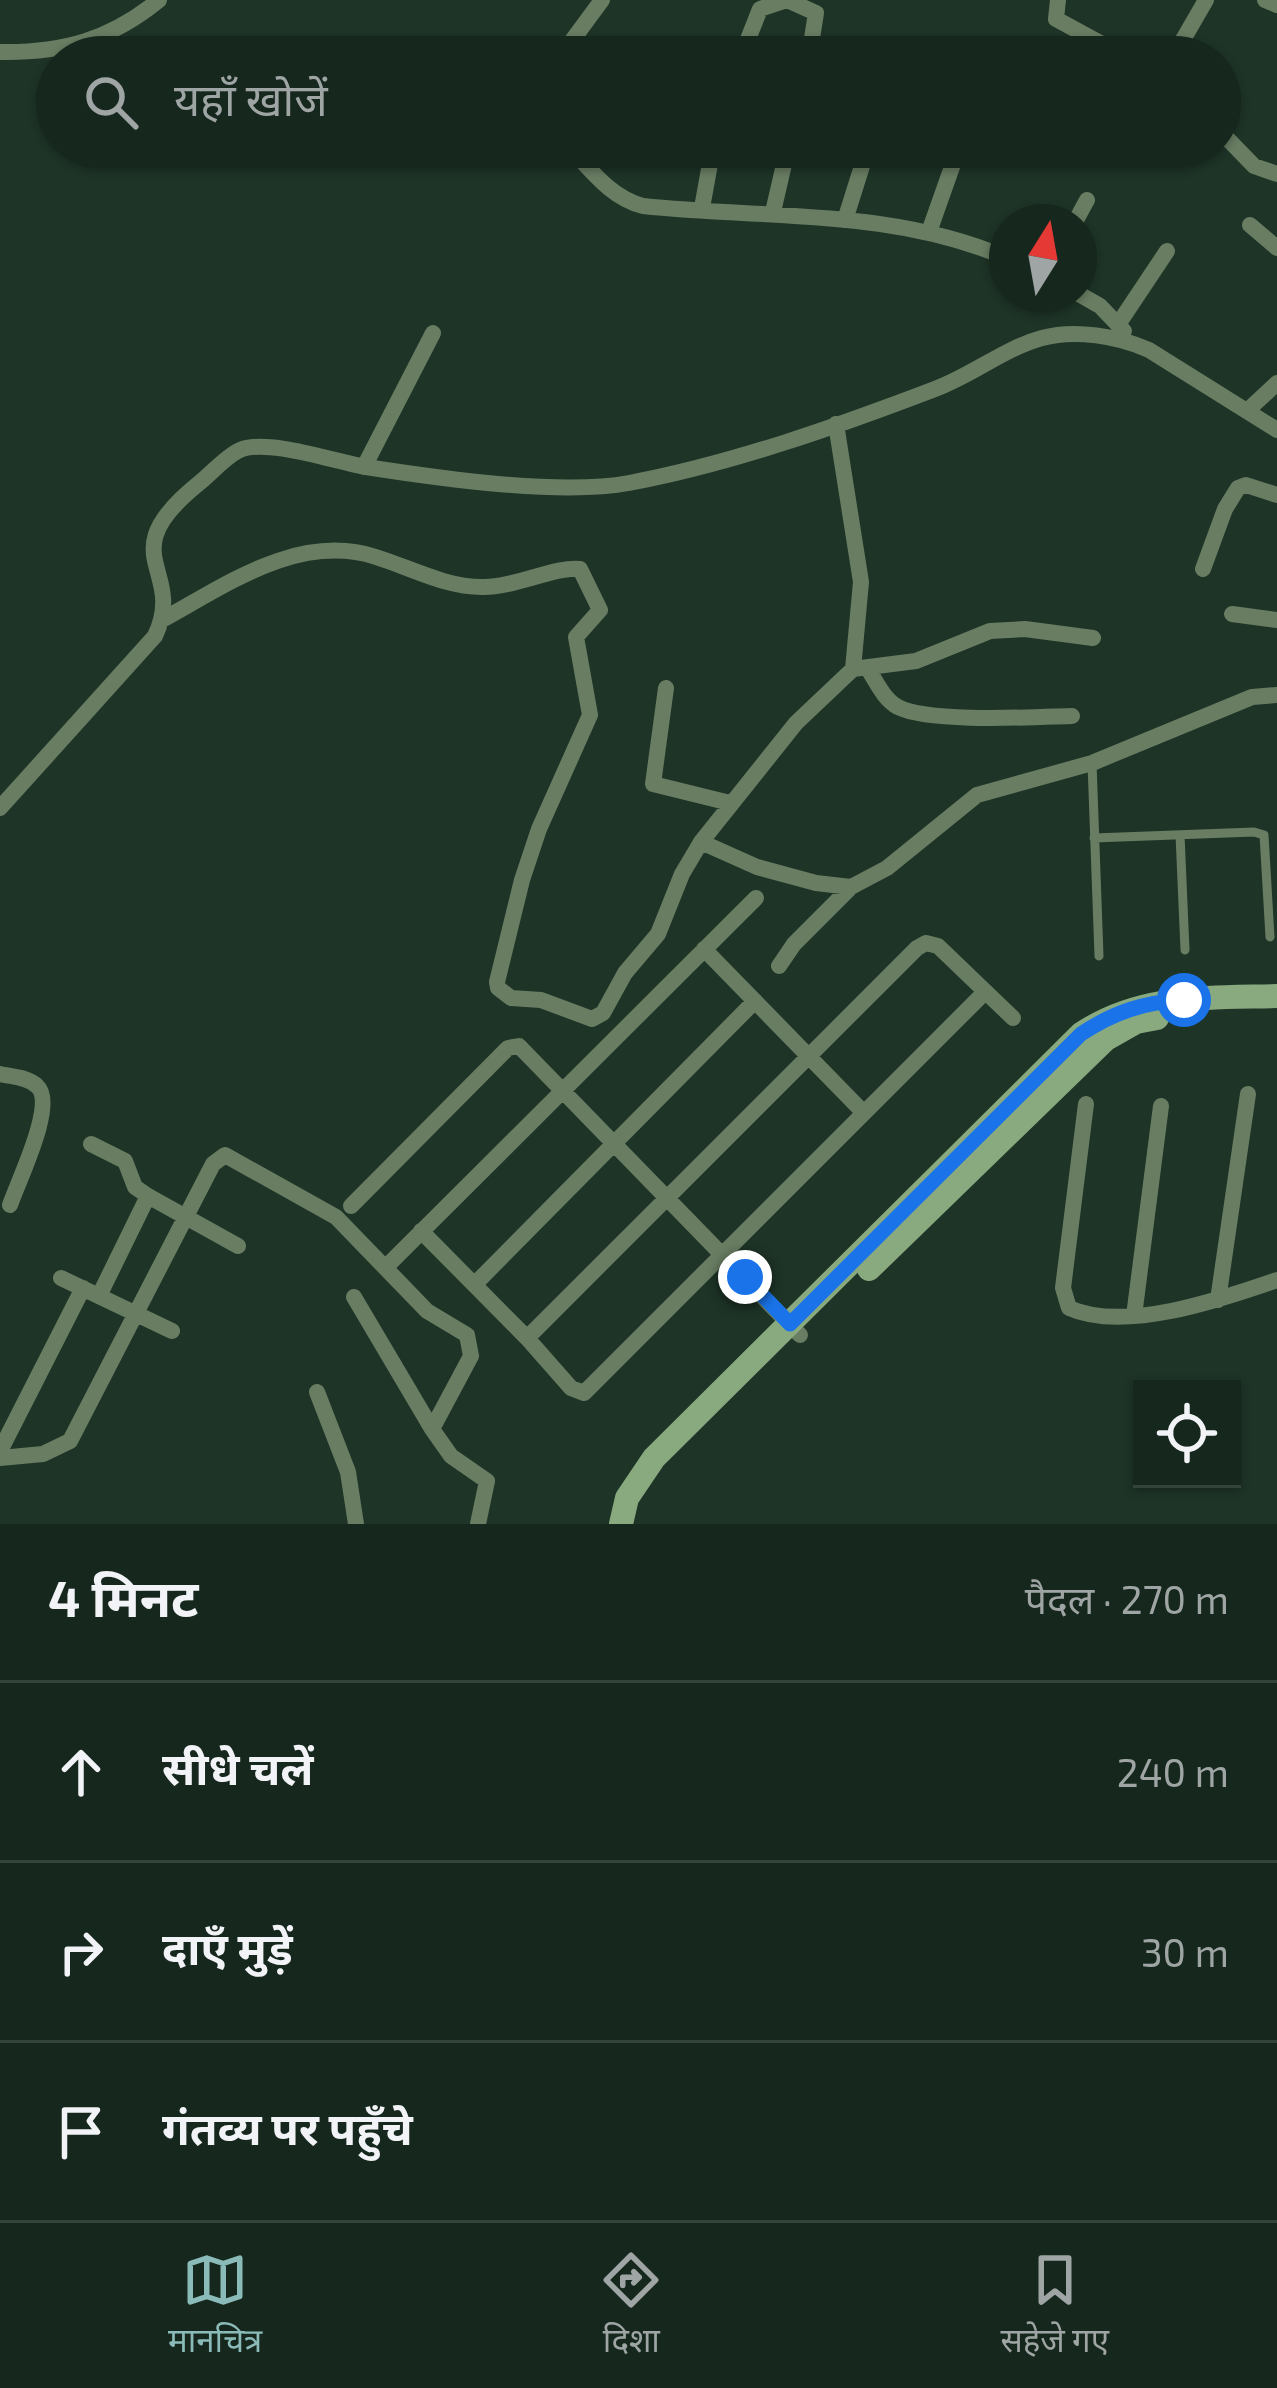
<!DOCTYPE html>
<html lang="hi">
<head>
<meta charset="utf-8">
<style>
  :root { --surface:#16271d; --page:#1f2f26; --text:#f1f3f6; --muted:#9ea5a4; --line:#35443b; --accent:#8bbbb9 }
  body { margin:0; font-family:"Exo 2","Noto Sans Devanagari",sans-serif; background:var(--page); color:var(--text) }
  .controls { position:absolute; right:36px; bottom:36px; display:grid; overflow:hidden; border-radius:0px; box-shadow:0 3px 9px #0004 }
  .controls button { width:108px; height:108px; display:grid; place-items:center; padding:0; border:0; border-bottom:3px solid var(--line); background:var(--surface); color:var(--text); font:60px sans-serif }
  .compass { position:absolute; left:989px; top:204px; width:108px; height:108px; border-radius:50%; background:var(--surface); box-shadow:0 3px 9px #0004; rotate:11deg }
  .stop { position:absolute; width:36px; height:36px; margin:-27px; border:9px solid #1a73e8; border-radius:50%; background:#fff }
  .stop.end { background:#1a73e8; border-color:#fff; box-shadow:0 3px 12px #0008 }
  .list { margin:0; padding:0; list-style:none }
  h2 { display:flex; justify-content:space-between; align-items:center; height:156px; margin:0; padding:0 48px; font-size:51px }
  h2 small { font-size:39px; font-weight:400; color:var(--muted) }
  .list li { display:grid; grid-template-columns:78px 1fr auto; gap:36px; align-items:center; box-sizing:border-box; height:180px; padding:0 48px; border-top:3px solid var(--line) }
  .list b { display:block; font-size:45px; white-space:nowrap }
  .list em { font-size:39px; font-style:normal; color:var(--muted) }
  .icon { flex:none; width:66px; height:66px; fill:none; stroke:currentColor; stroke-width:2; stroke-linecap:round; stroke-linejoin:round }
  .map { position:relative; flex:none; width:1277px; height:1524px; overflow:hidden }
  .search { position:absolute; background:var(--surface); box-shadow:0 3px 9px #0004; left:36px; right:36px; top:36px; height:132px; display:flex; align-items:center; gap:30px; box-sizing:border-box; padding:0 42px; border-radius:66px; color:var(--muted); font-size:45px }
  .sheet { height:696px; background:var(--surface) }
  nav { display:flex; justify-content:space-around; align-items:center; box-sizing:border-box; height:168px; border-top:3px solid var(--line); background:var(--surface); font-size:33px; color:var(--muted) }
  nav a { display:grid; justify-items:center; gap:6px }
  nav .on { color:var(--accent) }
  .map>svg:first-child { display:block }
</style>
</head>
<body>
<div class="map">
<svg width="1277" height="1524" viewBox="0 0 1277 1524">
  <rect width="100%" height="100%" fill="#1e3427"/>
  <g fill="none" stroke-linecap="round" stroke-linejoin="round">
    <path stroke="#697d63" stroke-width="9" d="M1092 763 1099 956
      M1180 835 1185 950
      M1094 838 1254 832 1264 835 1270 937"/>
    <path stroke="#697d63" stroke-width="16" d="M787 0 816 13 809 57
      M1058 0 1056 19 1126 57
      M1265 0 1277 5
      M0 52C63 53 110 40 159 0
      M560 57 602 0
      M741 57 760 9 787 0
      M896 57 898 50
      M1173 57 1206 0
      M1220 131 1254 166 1277 174
      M569 147C591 170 611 198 643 206 765 219 891 208 1007 258
      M688 147 710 153
      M702 208 713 147
      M773 212 788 147
      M845 220 868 147
      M1075 222 1087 200
      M1250 225 1277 248
      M929 232 959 147
      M1079 294 1100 306 1124 331
      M1119 323 1167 251
      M1248 410 1277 383
      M836 424 861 582 853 669
      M364 467 433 333
      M1203 569 1225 509 1238 488 1246 485 1277 495
      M1232 614 1277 620
      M162 620C226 585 299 532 376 557 411 568 445 587 482 587 513 588 556 566 580 569L600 610 576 637 590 715 539 829 522 880 497 982 498 988 511 998 541 1000 592 1019 603 1013 625 973 658 934 682 874 701 842 796 723 853 669 916 661 990 631 1025 629 1093 638
      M868 669C876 681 884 700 898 707 928 723 1035 717 1072 716
      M666 688 653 784 730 803
      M0 808 155 636C187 568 109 556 198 484 211 474 226 456 240 450 267 438 336 462 366 467 437 478 560 496 629 483 731 464 838 426 935 389 971 376 1005 348 1042 338 1075 329 1118 336 1149 350L1277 430
      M701 842 757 867 816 883 851 887 887 868 977 795 1092 763 1252 697 1277 695
      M704 949 864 1113
      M779 966 794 944 851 887
      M0 1074C12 1077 28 1077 37 1086 57 1103 18 1181 10 1205
      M1086 1104 1063 1288 1069 1308C1125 1333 1222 1299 1277 1280
      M91 1144 125 1161 135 1187 148 1196 238 1246
      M351 1206 508 1048 519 1046 800 1335
      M421 1231 527 1338 571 1388 584 1393 985 992
      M386 1267 756 898
      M61 1278 172 1331
      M475 1284 755 1001
      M99 1296 148 1196
      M354 1297 432 1429 451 1456 487 1481 478 1524
      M1218 1300 1248 1094
      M1134 1316 1161 1106
      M527 1338 917 948 926 943 938 946 1013 1018
      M317 1392 348 1472 356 1524
      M0 1451 83 1288
      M0 1458 43 1454 70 1441 213 1164 225 1155 336 1217 427 1311 467 1335 471 1356 432 1429"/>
    <path stroke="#89a97f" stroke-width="24" d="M869 1269 1106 1039 1136 1022 1157 1018
      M621 1524 627 1498 654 1458 1081 1034C1140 994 1208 998 1277 996"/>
  </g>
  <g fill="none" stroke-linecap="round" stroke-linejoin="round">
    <path stroke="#1a73e8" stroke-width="15" d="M745 1277 790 1324 1081 1034C1114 1012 1145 1002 1184 1000"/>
  </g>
</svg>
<div class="controls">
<button><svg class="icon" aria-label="locate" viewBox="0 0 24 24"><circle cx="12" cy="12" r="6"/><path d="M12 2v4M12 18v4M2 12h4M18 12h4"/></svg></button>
</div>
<svg class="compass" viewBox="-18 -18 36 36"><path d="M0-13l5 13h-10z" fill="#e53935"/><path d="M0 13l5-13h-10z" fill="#9ea5a4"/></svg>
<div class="stop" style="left:1184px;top:1000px"></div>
<div class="stop end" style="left:745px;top:1277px"></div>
<div class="search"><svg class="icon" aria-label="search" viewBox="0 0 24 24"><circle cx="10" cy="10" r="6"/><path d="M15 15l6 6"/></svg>यहाँ खोजें</div>
</div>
<section class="sheet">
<h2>4 मिनट<small>पैदल · 270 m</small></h2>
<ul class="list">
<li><svg class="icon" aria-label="ahead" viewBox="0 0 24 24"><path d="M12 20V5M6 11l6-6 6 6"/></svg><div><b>सीधे चलें</b></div><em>240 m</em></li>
<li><svg class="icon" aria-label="right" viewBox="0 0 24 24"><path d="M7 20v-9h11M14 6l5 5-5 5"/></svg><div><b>दाएँ मुड़ें</b></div><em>30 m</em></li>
<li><svg class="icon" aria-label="arrive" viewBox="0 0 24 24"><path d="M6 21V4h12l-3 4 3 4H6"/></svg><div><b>गंतव्य पर पहुँचे</b></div></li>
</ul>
</section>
<nav>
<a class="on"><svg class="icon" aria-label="map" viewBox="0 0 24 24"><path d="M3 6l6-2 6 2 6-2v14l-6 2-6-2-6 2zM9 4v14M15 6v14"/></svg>मानचित्र</a>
<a><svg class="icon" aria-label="directions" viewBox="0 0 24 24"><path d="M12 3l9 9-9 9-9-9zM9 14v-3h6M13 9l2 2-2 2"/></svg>दिशा</a>
<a><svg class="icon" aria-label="saved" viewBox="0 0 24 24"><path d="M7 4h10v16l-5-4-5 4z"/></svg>सहेजे गए</a>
</nav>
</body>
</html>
